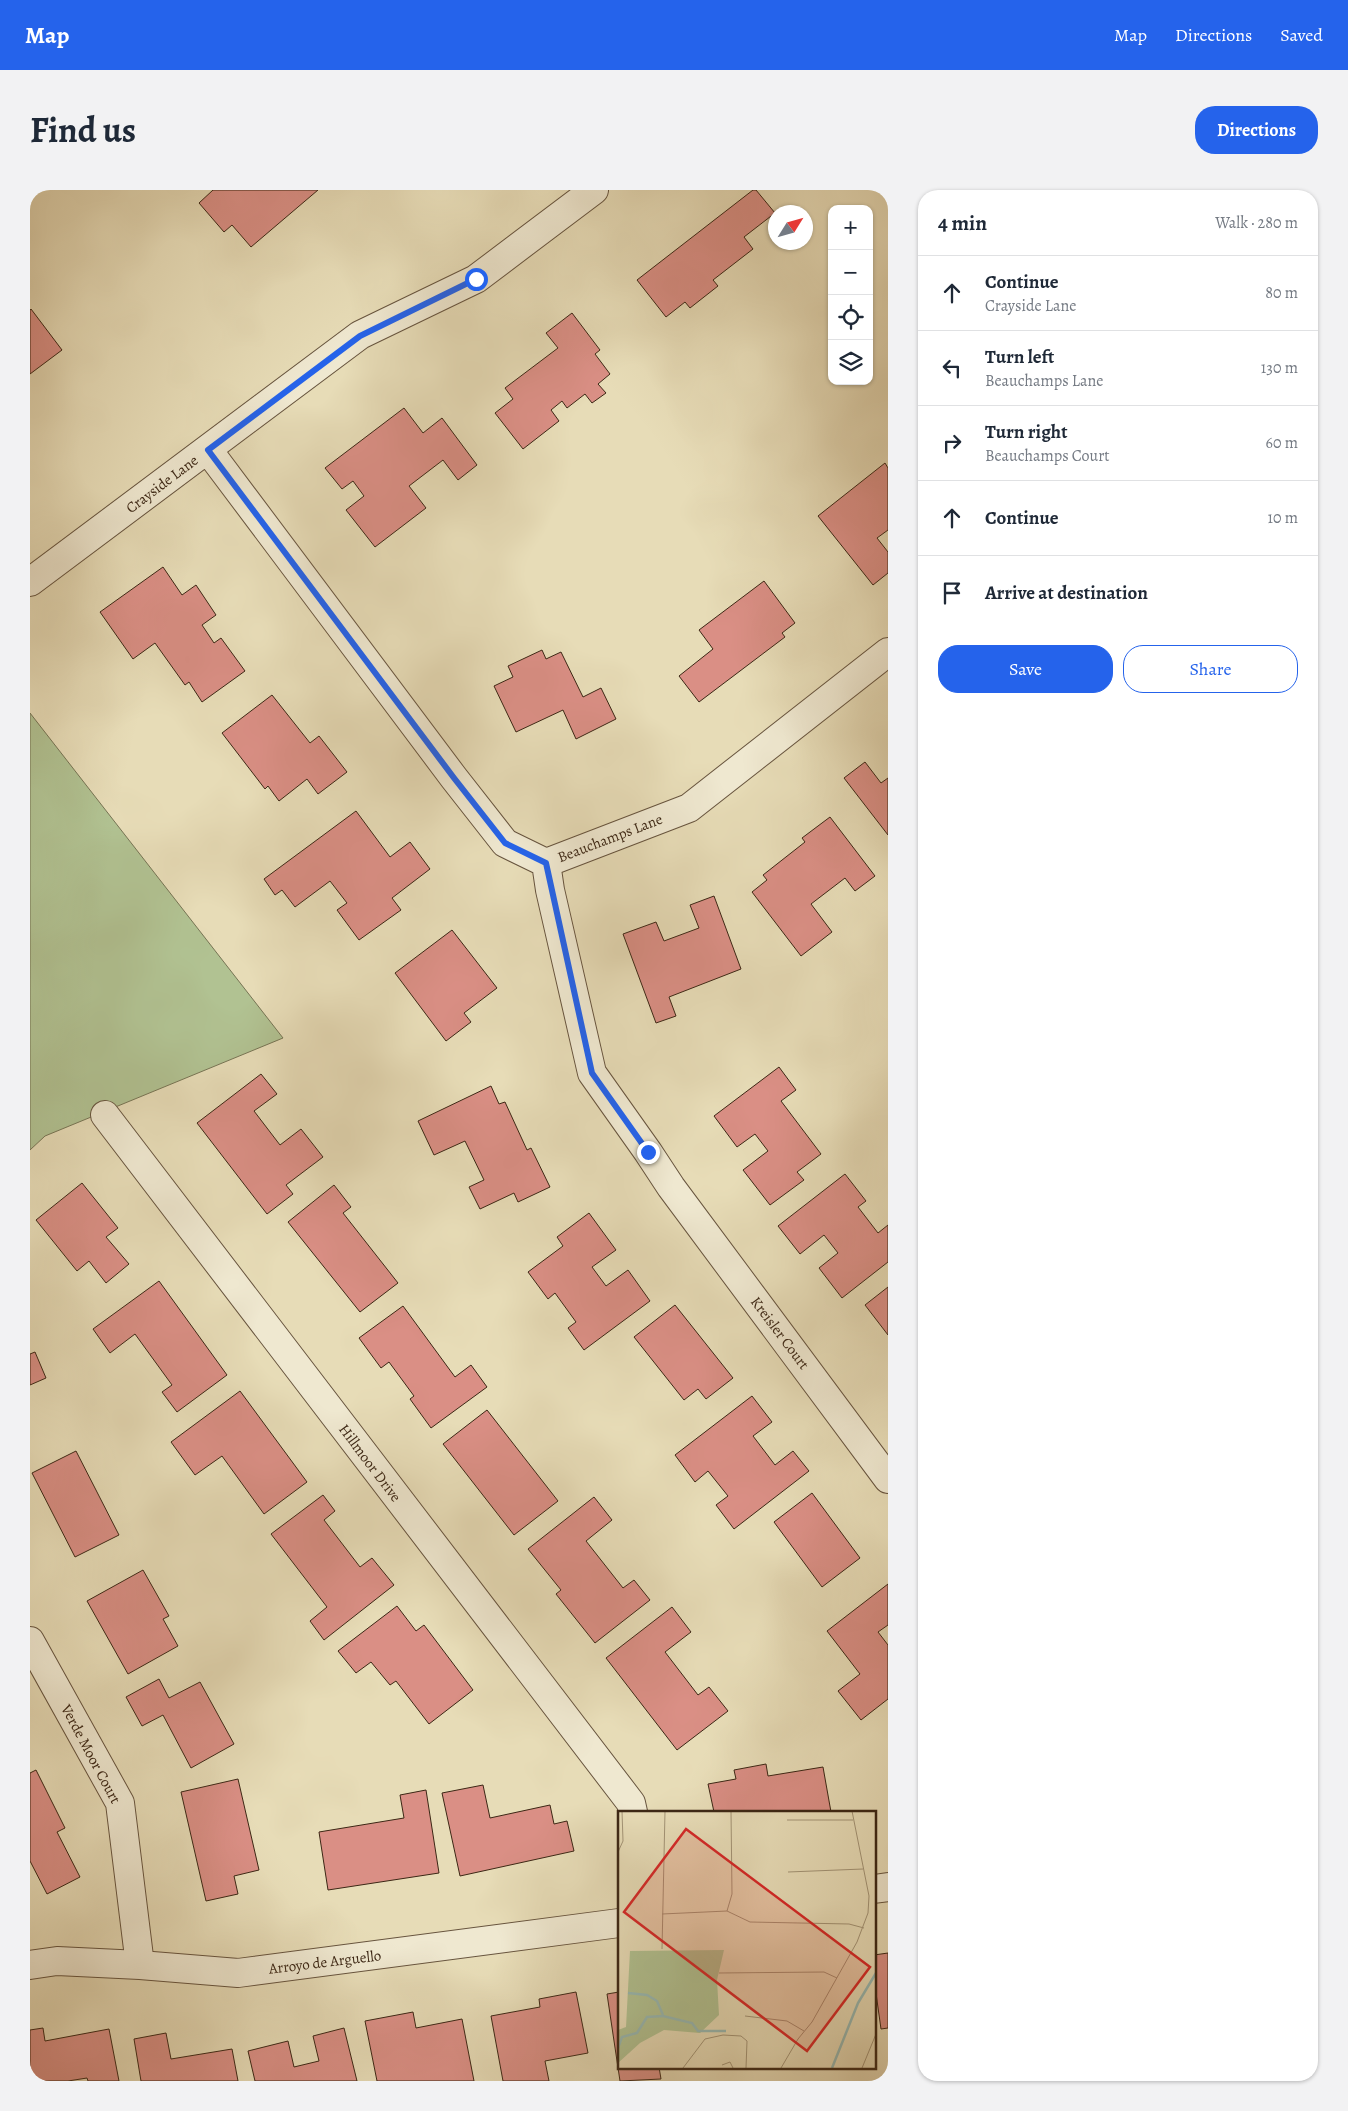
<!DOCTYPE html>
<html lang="en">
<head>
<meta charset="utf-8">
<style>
  :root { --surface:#fff; --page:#f2f2f3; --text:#1f2937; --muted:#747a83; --line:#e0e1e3; --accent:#2563eb }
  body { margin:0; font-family:Alegreya,serif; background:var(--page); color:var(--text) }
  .controls { position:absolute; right:15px; top:15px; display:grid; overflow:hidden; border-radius:10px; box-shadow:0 1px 4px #0004 }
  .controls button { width:45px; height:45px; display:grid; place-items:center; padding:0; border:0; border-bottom:1px solid var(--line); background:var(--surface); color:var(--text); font:25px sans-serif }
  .compass { position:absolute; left:738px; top:15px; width:45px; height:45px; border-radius:50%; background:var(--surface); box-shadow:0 1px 4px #0004; rotate:53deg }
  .stop { position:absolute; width:15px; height:15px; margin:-11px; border:4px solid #2563eb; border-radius:50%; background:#fff }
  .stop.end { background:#2563eb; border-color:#fff; box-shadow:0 1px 5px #0008 }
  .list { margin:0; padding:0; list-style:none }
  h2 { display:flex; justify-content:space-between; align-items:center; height:65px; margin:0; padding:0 20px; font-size:21px }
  h2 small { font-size:16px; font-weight:400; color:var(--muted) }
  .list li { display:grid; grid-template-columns:32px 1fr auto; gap:15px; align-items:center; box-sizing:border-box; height:75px; padding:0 20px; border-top:1px solid var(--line) }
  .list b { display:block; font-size:19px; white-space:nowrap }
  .list p { margin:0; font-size:16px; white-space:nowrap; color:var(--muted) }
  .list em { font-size:16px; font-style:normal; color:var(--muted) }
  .actions { display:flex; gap:10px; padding:15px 20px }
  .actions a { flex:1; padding:11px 0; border:1px solid var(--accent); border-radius:20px; text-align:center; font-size:18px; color:var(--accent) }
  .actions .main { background:var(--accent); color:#fff }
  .icon { flex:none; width:28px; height:28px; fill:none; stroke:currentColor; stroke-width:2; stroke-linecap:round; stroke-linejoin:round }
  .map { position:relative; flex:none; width:858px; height:1891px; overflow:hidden; border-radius:20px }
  header { display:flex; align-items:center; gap:30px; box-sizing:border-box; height:70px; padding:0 25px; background:var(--accent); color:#fff }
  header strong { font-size:24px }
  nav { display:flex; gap:28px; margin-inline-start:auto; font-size:18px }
  .intro { display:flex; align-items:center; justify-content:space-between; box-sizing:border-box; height:120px; padding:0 30px }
  h1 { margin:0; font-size:35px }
  .button { padding:12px 22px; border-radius:20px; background:var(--accent); color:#fff; font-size:18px; font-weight:700 }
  main { display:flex; gap:30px; padding:0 30px }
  aside { flex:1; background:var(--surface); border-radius:20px; box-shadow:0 1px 4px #0004 }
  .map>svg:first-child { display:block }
</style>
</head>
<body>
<header>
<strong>Map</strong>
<nav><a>Map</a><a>Directions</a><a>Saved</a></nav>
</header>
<div class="intro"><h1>Find us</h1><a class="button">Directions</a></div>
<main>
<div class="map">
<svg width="858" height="1891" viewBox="0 0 858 1891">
  <rect width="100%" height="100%" fill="#e7dcb7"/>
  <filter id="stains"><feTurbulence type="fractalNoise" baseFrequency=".004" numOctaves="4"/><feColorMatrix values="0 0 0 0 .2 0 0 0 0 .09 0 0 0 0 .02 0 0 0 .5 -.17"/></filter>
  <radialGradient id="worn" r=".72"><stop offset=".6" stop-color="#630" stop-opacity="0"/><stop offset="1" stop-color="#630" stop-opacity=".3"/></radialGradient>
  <path fill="#b1c292" stroke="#767454" d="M0 523 253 848 15 946 0 960Z"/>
  <path fill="#da8f85" stroke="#3c2715" d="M183 0H288L221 57 202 35 194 42 169 13Z
    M723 0H726L745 23 714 47 723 59 683 90 688 96 660 118 655 112 636 127 607 90Z
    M1 119 32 160 0 184V120Z
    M542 123 570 160 565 164 580 184 568 194 576 203 562 213 555 204 537 218 532 211 521 220 529 231 493 259 465 223 483 209 475 198 528 158 516 143Z
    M374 218 393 243 412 228 447 275 428 290 413 270 379 296 396 318 345 357 316 320 334 306 323 291 312 299 295 278Z
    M855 273 858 278V340L847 348 858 362V383L843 395 788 326Z
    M133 377 152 405 166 395 186 425 172 435 184 453 191 448 215 481 172 512 159 492 155 495 125 453 103 469 70 422Z
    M734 391 765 433 752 443 755 447 669 512 649 486 683 459 669 440Z
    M512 460 516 469 531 462 553 507 571 498 586 529 546 549 533 520 486 542 464 496 483 487 478 476Z
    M242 505 280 553 289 546 317 582 288 604 277 589 249 611 238 596 235 599 192 543Z
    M835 572 851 593 858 588V645L814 588Z
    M326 621 360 667 380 652 400 679 362 708 371 720 329 750 307 720 317 713 300 691 265 717 252 700 245 705 234 689Z
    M800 627 845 686 825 701 815 688 781 714 802 742 771 766 722 702 737 690 733 685 775 652 772 648Z
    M684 706 711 779 639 807 646 826 626 833 593 744 626 732 634 751 669 738 660 715Z
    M422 740 467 798 434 823 441 832 416 851 365 783Z
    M749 877 766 900 751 911 791 964 767 982 774 990 740 1015 713 980 738 961 725 944 707 957 684 926Z
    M231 884 247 904 224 921 250 955 271 939 293 967 256 995 263 1004 237 1024 167 933Z
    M461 896 469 914 475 912 497 960 501 958 520 997 488 1012 484 1003 450 1019 439 997 454 990 435 951 404 965 388 931Z
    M815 984 836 1011 828 1017 848 1043 858 1035V1072L812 1108 789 1078 808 1063 794 1045 770 1064 748 1036Z
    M52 993 88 1038 76 1047 99 1074 76 1093 59 1071 47 1081 6 1030Z
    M304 995 321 1017 313 1023 368 1093 330 1122 258 1032Z
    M559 1023 586 1060 562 1077 576 1096 598 1080 620 1111 554 1160 538 1138 546 1132 525 1103 518 1109 498 1082 533 1056 527 1047Z
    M129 1091 197 1185 147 1222 132 1202 142 1195 105 1144 80 1163 63 1139Z
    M858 1097V1145L835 1115Z
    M645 1115 703 1188 676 1209 668 1199 654 1210 604 1147Z
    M373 1116 425 1187 441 1175 457 1197 401 1238 380 1209 384 1206 359 1172 351 1178 329 1148Z
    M5 1162 16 1188 0 1195V1164Z
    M210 1201 277 1292 234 1324 192 1266 165 1285 141 1252Z
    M722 1206 742 1232 723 1246 745 1275 763 1261 779 1281 704 1339 686 1315 698 1306 678 1281 665 1292 645 1265Z
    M457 1220 528 1311 484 1345 413 1254Z
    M46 1261 89 1345 45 1367 2 1283Z
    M782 1303 830 1368 792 1397 744 1332Z
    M293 1305 305 1321 294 1330 330 1377 342 1368 364 1395 294 1450 280 1431 297 1417 241 1344Z
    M564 1307 582 1330 556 1351 593 1398 604 1390 620 1410 565 1453 526 1404 531 1400 498 1359Z
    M113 1380 139 1426 133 1429 148 1456 98 1484 57 1411Z
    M858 1394V1435L848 1442 858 1455V1509L831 1530 808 1501 830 1484 797 1441Z
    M367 1416 386 1441 394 1435 443 1500 399 1534 366 1491 360 1495 341 1472 326 1483 308 1461Z
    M642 1417 661 1442 635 1462 668 1505 679 1497 698 1521 647 1560 576 1468Z
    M129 1489 139 1508 170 1492 204 1554 161 1578 133 1525 112 1536 96 1507Z
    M736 1574 738 1586 793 1577 801 1622H684L678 1594 706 1589 704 1580Z
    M6 1580 35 1638 27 1642 50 1687 17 1704 0 1671V1583Z
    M208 1589 229 1680 204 1686 208 1704 176 1711 151 1602Z
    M453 1595 460 1628 520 1615 524 1634 537 1631 544 1661 430 1686 412 1603Z
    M396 1600 409 1683 298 1700 289 1642 374 1628 370 1605Z
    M858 1763V1838L851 1839 844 1789V1765Z
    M546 1802 558 1863 515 1871 519 1891H473L461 1826 510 1817 509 1809Z
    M589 1802V1877H629L631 1889 590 1891 577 1804Z
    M383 1822 386 1838 432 1829 444 1891H347L335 1831Z
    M13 1838 15 1851 79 1839 89 1891H58L57 1888 38 1891H0V1840Z
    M314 1838 327 1891H225L218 1861 258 1851 264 1877 289 1871 283 1846Z
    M136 1843 141 1869 202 1859 208 1891H111L104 1849Z"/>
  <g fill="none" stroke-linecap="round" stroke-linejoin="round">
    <defs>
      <path id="minor" d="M178 260 424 588 475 653 516 673 659 618 858 462
        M0 392 330 145 446 89 564 0
        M516 673 520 700 562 883 618 962 641 997 858 1289
        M75 925 601 1613 603 1622
        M0 1451 90 1613 110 1775
        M844 1699 858 1697
        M0 1775 27 1771 110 1775 208 1783 589 1733"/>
    </defs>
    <use href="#minor" stroke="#67543e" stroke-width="30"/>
    <use href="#minor" stroke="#efe8d0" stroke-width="28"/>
  </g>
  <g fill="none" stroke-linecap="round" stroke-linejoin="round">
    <path stroke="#2563eb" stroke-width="6" d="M446 89 330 146 178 260 424 588 475 653 516 673 562 883 618 962"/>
  </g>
  <g text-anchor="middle" stroke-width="4" stroke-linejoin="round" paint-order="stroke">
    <g font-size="15" fill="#3c2715" stroke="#efe8d0">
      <text transform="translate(132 294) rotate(-37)" y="5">Crayside Lane</text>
      <text transform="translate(580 648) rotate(-21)" y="5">Beauchamps Lane</text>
      <text transform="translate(750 1143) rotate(53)" y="5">Kreisler Court</text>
      <text transform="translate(340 1273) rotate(53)" y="5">Hillmoor Drive</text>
      <text transform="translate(61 1564) rotate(62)" y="5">Verde Moor Court</text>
      <text transform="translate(295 1772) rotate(-7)" y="5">Arroyo de Arguello</text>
    </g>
  </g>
  <g transform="translate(588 1621)">
    <rect width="258" height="258" fill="#e7dcb7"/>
    <path d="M106 139 99 169 101 204 82 222 46 219 22 232 0 252V219L8 216 12 140Z" fill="#b1c292"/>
    <path fill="none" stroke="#97bab4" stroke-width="2.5" d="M10 182 29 184 39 190 45 204M0 237 4 226 19 222 29 206 45 205 74 212 80 220H108M214 257 240 192 258 162"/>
    <path fill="none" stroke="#a39476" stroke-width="1" d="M169 9H235M0 41 5 30 4 0M170 61 245 58M109 100 132 111 231 113 246 117M44 103 109 100 114 83 113 0M44 138 47 0M101 162 206 161 219 167M127 205 169 210 186 220M104 254 112 251 115 257M65 257 87 228 105 224 123 225 129 230 128 257M163 257 180 228 194 211 239 131 250 102 251 85 234 0M244 257 258 223"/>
    <path fill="#d62828" fill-opacity="0.15" stroke="#d62828" stroke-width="2.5" d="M68 18 252 156 189 240 6 101Z"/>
    <rect width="258" height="258" fill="none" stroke="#3c2715" stroke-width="2.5"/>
  </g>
  <rect width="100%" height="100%" filter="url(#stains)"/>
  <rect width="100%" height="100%" fill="url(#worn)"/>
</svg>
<div class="controls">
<button>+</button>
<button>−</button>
<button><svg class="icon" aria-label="locate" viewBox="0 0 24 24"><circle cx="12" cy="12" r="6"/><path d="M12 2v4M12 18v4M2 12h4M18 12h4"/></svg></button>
<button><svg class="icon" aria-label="layers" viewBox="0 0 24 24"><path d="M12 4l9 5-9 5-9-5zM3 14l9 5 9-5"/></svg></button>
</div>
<svg class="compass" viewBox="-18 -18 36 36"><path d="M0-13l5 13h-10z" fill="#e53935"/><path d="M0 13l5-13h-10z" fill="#747a83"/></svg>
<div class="stop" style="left:446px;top:89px"></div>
<div class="stop end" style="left:618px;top:962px"></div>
</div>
<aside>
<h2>4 min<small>Walk · 280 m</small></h2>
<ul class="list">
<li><svg class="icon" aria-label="ahead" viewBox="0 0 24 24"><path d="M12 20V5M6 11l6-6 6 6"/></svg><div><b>Continue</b><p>Crayside Lane</p></div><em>80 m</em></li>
<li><svg class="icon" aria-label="left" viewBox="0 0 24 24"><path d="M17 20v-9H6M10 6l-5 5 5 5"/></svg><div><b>Turn left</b><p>Beauchamps Lane</p></div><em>130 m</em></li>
<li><svg class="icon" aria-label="right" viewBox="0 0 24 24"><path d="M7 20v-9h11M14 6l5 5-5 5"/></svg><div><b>Turn right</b><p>Beauchamps Court</p></div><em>60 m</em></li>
<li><svg class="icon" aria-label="ahead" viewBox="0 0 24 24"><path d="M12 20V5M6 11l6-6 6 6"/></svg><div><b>Continue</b></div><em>10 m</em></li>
<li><svg class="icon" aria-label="arrive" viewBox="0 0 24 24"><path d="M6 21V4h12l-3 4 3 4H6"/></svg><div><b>Arrive at destination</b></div></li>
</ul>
<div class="actions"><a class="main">Save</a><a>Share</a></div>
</aside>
</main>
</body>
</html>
